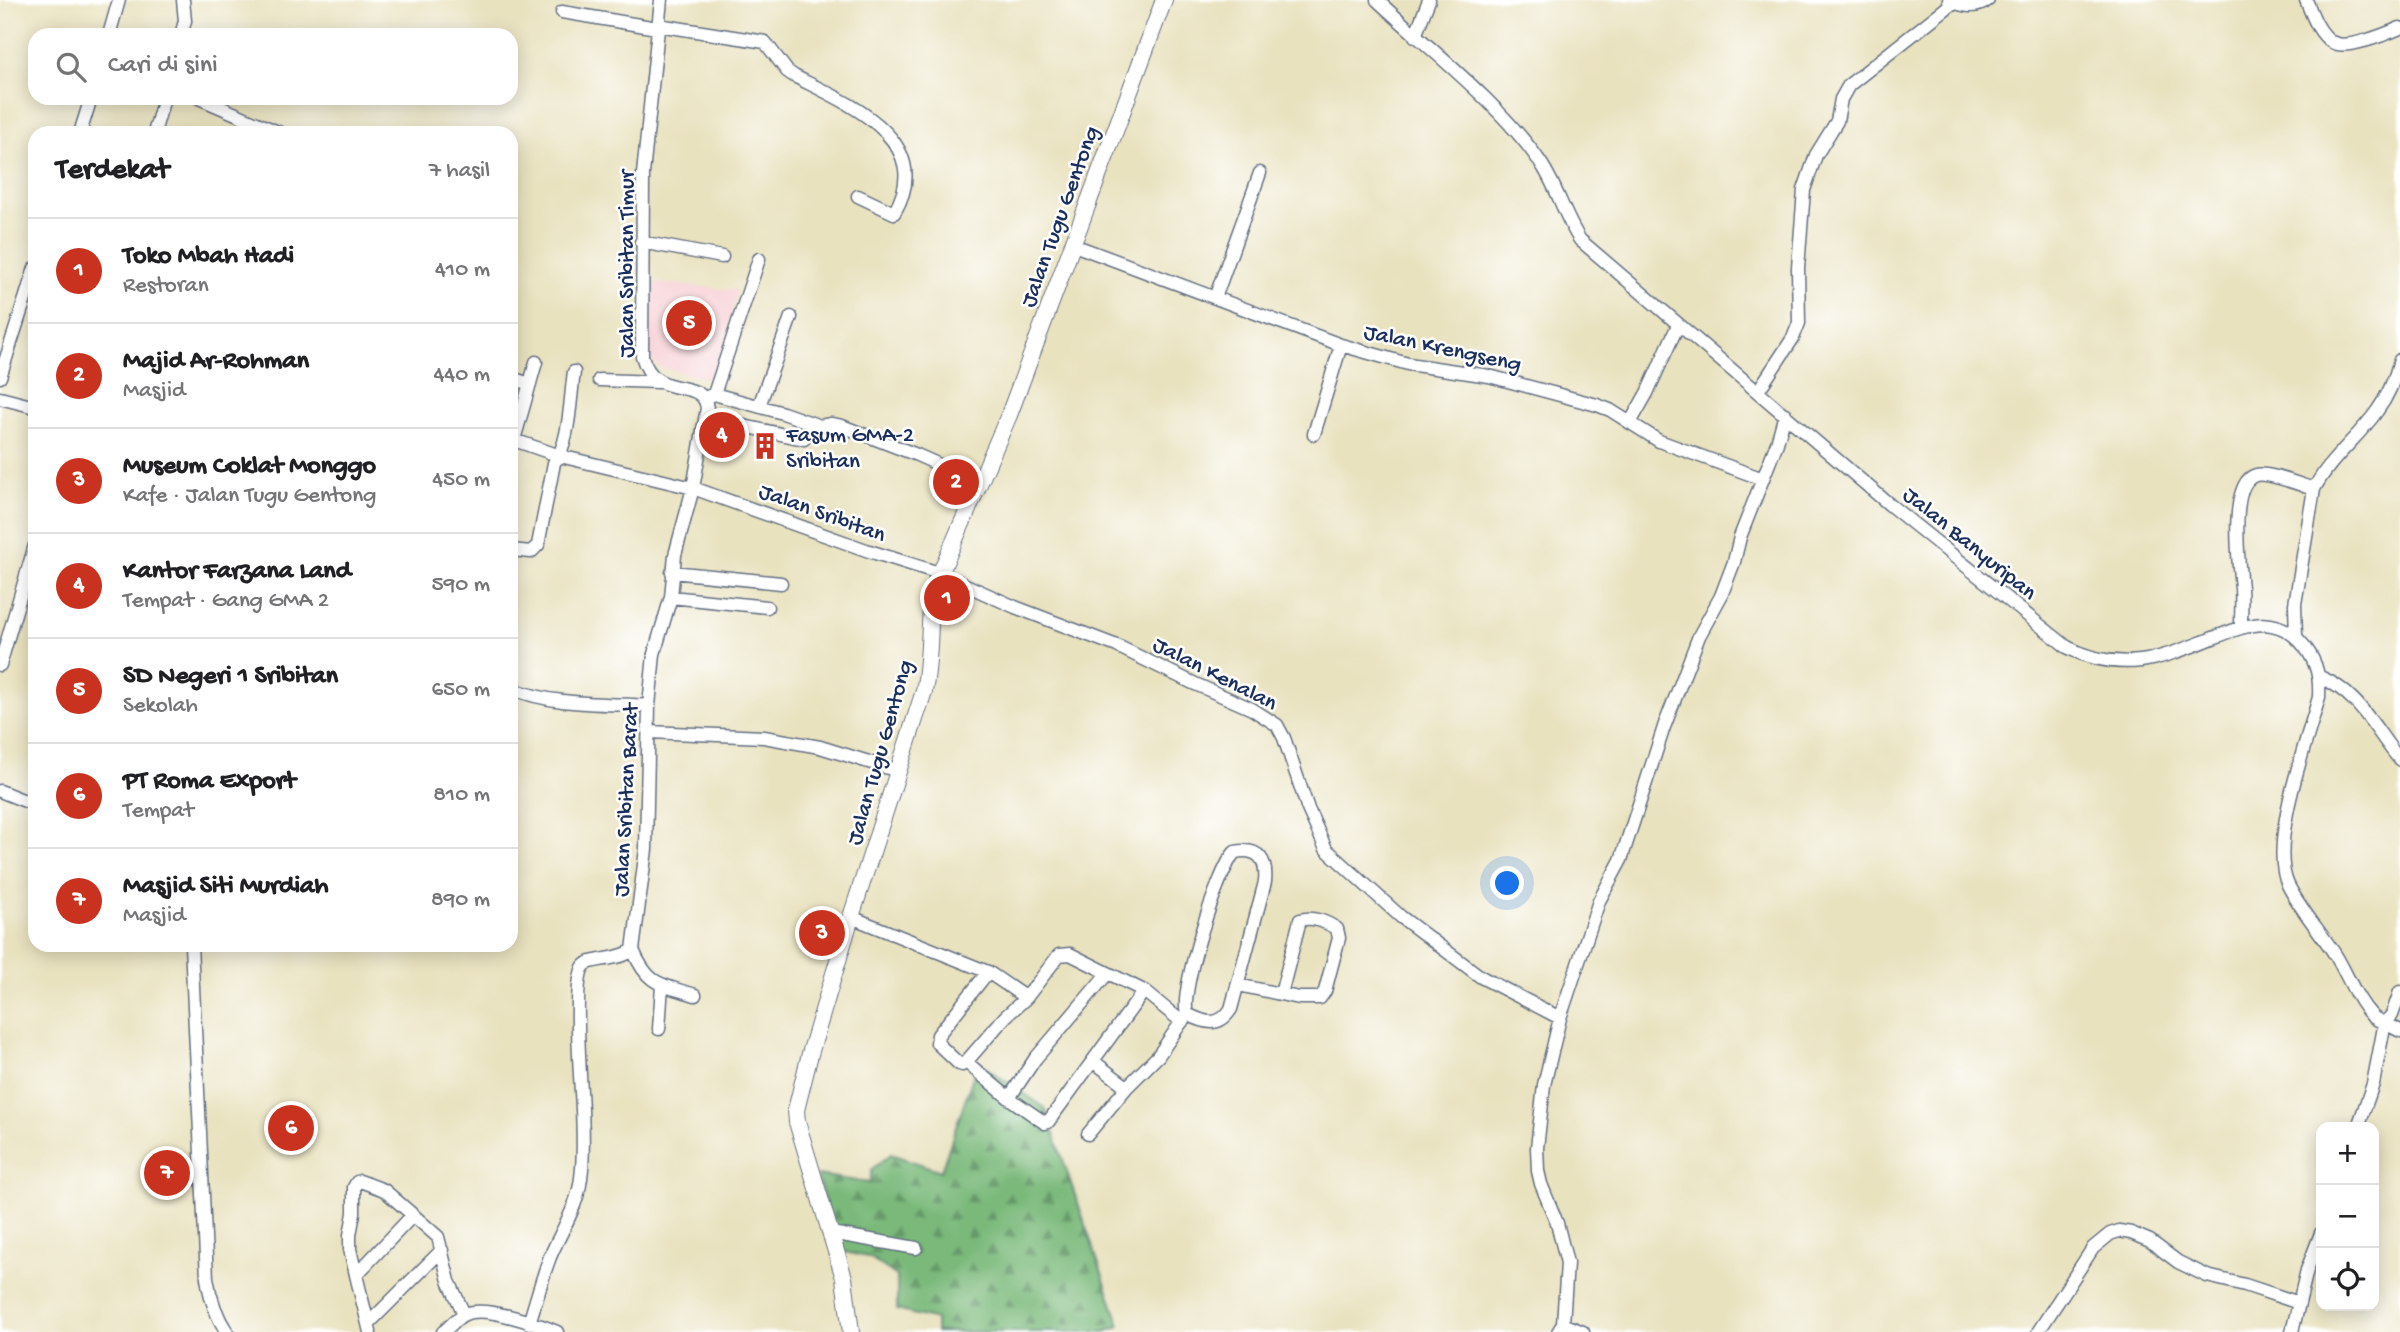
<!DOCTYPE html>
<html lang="id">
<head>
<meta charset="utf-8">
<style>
  :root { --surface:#fff; --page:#f6f6f6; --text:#202124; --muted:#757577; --line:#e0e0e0; --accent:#c8321e }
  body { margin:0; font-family:"Gochi Hand",sans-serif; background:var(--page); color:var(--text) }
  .controls { position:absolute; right:21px; bottom:21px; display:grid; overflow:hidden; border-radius:14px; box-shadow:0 4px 18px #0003 }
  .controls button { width:63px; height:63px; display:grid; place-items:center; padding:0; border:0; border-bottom:2px solid var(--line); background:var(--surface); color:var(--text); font:35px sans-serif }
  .you { position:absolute; left:1508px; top:884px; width:24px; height:24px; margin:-18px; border:5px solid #fff; border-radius:50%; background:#1a73e8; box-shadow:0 0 0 10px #1a73e833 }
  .badge { display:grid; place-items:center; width:46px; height:46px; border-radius:50%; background:var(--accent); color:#fff; font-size:23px; font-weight:700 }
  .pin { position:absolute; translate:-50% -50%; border:4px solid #fff; box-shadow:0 2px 7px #0006 }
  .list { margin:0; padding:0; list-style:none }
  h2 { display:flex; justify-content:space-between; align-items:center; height:91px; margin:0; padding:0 28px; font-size:30px }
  h2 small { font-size:23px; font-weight:400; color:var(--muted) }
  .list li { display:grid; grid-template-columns:46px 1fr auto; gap:21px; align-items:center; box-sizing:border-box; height:105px; padding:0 28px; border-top:2px solid var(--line) }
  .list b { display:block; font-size:26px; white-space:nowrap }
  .list p { margin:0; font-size:23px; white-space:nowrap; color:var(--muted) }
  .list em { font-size:23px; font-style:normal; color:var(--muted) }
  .icon { flex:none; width:38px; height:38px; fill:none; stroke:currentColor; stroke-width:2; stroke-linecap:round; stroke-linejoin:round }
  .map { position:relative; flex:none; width:2400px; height:1332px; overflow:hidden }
  .search { position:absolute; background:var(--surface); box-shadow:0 4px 18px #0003; left:28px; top:28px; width:490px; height:77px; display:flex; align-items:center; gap:18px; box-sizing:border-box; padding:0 24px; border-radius:21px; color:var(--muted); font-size:26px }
  .panel { position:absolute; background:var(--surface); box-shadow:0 4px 18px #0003; left:28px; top:126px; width:490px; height:826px; border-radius:21px }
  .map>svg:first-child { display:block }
</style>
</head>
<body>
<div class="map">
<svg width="2400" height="1332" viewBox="0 0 2400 1332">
  <defs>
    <pattern id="forest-firs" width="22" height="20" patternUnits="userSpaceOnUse" patternTransform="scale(1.75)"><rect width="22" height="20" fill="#7ab97a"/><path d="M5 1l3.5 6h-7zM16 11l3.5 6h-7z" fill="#639767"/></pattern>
  </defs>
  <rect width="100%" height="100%" fill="#fff"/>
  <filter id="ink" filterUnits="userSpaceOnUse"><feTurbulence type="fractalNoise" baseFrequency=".0143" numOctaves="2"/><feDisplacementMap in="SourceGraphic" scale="14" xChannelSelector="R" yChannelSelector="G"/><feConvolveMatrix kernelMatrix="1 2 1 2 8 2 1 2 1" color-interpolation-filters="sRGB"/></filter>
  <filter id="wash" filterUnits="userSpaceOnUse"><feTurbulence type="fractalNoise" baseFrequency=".00686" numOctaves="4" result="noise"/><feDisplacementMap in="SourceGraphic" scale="28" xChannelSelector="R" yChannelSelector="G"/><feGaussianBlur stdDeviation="1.57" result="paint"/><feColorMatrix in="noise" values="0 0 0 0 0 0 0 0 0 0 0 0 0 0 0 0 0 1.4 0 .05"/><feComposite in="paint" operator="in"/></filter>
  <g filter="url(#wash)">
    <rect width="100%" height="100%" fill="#e9e2bf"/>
    <path fill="#f7cfd4" d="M648 282 737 290 728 332 714 380 660 367 650 360 648 355Z"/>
    <path fill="url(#forest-firs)" stroke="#4a746c" stroke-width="2" d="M978 1062 1045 1108 1120 1326 1105 1332H936V1320L897 1310V1276L869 1257 839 1251 817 1175 870 1183 872 1169 891 1154 941 1171Z"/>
  </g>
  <g filter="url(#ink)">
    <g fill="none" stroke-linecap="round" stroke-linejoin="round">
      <defs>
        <path id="minor" d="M1377 0C1429 49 1497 101 1538 159 1556 183 1563 214 1580 240L1890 505 2067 647C2090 659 2115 664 2141 661 2163 658 2187 648 2208 640 2244 626 2276 610 2305 647 2317 663 2320 677 2319 697 2307 742 2268 843 2288 885 2301 911 2321 932 2336 956 2348 976 2356 999 2372 1016 2379 1022 2392 1026 2400 1031
          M1949 0C1962 6 1976 10 1988 0
          M2306 0C2312 14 2318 33 2332 42 2345 51 2386 34 2400 28
          M562 12 657 28
          M658 25 765 42 787 71 794 76C845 102 938 139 894 213L858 196
          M109 35 119 0
          M181 35 185 21 183 0
          M1415 36 1429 0
          M199 98 280 133
          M80 133 91 98
          M154 133 164 98
          M641 242 722 257
          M1071 244 1341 345 1408 364 1489 376 1597 405 1610 410 1659 441 1763 479
          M1215 298 1260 173
          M0 377 35 268
          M511 378 530 384
          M599 380 658 382
          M1758 391 1793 338 1799 323 1798 268 1804 190 1816 155 1837 121 1841 99 1849 85 1954 2
          M714 394 759 259
          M0 398 35 407
          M705 398 714 394 783 413 820 426 831 424 842 426 917 455 980 483
          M759 406 791 317
          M706 418 804 439
          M1630 423 1647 393 1678 325
          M1314 434 1341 345
          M511 439 560 456 693 488 869 551 939 573 1015 607 1117 646 1193 683 1252 709 1277 725 1284 738 1308 809 1326 849 1401 917 1481 977 1560 1018
          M514 440 536 362
          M511 550 531 552 538 545 554 463C570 444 570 398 574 372
          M672 572 781 583
          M671 597 767 607
          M2241 626C2241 614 2242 601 2241 588 2239 566 2228 482 2256 475 2268 472 2301 485 2314 489
          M2296 637 2295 604 2314 489C2330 458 2357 439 2377 411 2389 395 2395 379 2400 360
          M0 665 35 545
          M2320 677C2359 693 2374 729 2400 760
          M511 688C552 706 605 703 649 706
          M649 732 764 737 820 747 898 771
          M0 791 35 805
          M851 917 988 972 1026 998 1059 955 1070 954 1144 991 1182 1022
          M191 945 207 1278C210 1297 216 1316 227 1332
          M633 950C648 986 660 984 695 995
          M988 972 938 1035 937 1043 959 1064 962 1065 966 1062 1009 1098 1045 1123 1048 1122 1144 991
          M1238 985 1299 998H1320L1325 991 1339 938 1337 929C1327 922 1312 916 1300 920L1281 994
          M659 1029 662 985
          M1093 1061 1127 1087
          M966 1062 1005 1017 1026 998
          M1009 1098 1035 1059 1107 974
          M2358 1127 2373 1084 2385 1022 2392 1015 2400 992
          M1088 1134 1127 1087 1158 1056 1187 1014C1179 992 1218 870 1235 852 1260 847 1267 861 1265 882L1231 1009C1219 1028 1205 1023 1187 1014
          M831 1233 916 1248
          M356 1275 350 1249V1235L354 1213V1187L357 1182 360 1181 384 1190 413 1215
          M529 1323C536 1301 542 1278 550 1257 561 1231 578 1206 581 1178 584 1156 583 1131 582 1109 581 1085 572 980 584 966 590 958 619 961 633 950L646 849 649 706 654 654 671 597 675 555 693 488 707 408C703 375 655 403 642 356L643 174 661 0
          M368 1324 442 1250
          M1563 1324 1567 1263 1557 1223 1541 1184 1538 1171 1537 1148 1544 1085 1560 1018 1599 901 1621 860 1664 727 1699 636 1721 596 1734 562 1740 537 1777 443 1785 414
          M370 1332 356 1275 413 1215 438 1237 449 1281 464 1314
          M443 1332C450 1327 457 1317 465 1314 485 1305 537 1324 557 1332
          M1558 1332 1563 1324 1583 1332
          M2038 1332 2093 1248 2110 1234 2119 1231 2131 1233 2150 1241 2178 1262 2207 1276 2245 1285 2299 1303
          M2292 1332 2307 1270 2321 1233"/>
        <path id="major" d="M851 1332 844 1278 797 1122 796 1110 810 1054 851 917 924 691C931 657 928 624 933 590L1009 415 1164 0"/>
      </defs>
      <use href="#minor" stroke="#636e80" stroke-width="15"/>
      <use href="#major" stroke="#636e80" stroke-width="18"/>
      <use href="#minor" stroke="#fff" stroke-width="12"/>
      <use href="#major" stroke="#fff" stroke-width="16"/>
    </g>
  </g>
  <defs>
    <symbol id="building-bare" viewBox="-9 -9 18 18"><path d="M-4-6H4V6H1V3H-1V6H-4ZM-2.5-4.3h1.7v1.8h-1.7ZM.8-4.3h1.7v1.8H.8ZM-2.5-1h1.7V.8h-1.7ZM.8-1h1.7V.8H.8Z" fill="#c8321e" stroke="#fff" stroke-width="2.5" paint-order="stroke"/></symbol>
  </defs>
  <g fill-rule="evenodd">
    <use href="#building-bare" x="746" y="427" width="38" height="38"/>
  </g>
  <g text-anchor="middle" stroke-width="5" stroke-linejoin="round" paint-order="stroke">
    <g font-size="23" fill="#1b2f5e" stroke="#fff">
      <text transform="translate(1058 216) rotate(-70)" y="8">Jalan Tugu Gentong</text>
      <text transform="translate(625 264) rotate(-90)" y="8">Jalan Sribitan Timur</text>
      <text transform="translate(1443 346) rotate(12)" y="8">Jalan Krengseng</text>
      <text transform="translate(823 511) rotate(20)" y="8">Jalan Sribitan</text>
      <text transform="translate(1971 542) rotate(39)" y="8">Jalan Banyuripan</text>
      <text transform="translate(1216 672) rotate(27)" y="8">Jalan Kenalan</text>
      <text transform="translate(878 752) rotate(-74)" y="8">Jalan Tugu Gentong</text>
      <text transform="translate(624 800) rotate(-87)" y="8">Jalan Sribitan Barat</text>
    </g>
    <g font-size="23" fill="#1b2f5e" stroke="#fff" text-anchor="start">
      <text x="786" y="441">Fasum GMA-2<tspan x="786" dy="26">Sribitan</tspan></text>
    </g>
  </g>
</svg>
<div class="controls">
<button>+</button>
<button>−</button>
<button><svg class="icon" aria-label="locate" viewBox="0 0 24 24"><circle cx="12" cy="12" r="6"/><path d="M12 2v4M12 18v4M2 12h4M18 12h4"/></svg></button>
</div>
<div class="you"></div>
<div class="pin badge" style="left:947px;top:598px">1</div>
<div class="pin badge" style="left:956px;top:482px">2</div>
<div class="pin badge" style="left:822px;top:933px">3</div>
<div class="pin badge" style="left:722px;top:435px">4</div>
<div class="pin badge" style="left:689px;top:323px">5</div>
<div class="pin badge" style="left:291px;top:1128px">6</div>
<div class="pin badge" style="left:167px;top:1173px">7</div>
<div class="search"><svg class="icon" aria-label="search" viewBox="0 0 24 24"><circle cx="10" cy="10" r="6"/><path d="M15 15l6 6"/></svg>Cari di sini</div>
<section class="panel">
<h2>Terdekat<small>7 hasil</small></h2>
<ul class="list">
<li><span class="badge">1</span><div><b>Toko Mbah Hadi</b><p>Restoran</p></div><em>410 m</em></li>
<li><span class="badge">2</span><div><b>Majid Ar-Rohman</b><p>Masjid</p></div><em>440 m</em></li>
<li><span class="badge">3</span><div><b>Museum Coklat Monggo</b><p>Kafe · Jalan Tugu Gentong</p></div><em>450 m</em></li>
<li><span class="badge">4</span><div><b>Kantor Farzana Land</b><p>Tempat · Gang GMA 2</p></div><em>590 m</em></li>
<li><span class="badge">5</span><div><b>SD Negeri 1 Sribitan</b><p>Sekolah</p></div><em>650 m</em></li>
<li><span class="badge">6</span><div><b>PT Roma Export</b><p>Tempat</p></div><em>810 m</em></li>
<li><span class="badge">7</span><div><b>Masjid Siti Murdiah</b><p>Masjid</p></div><em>890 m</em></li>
</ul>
</section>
</div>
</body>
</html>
